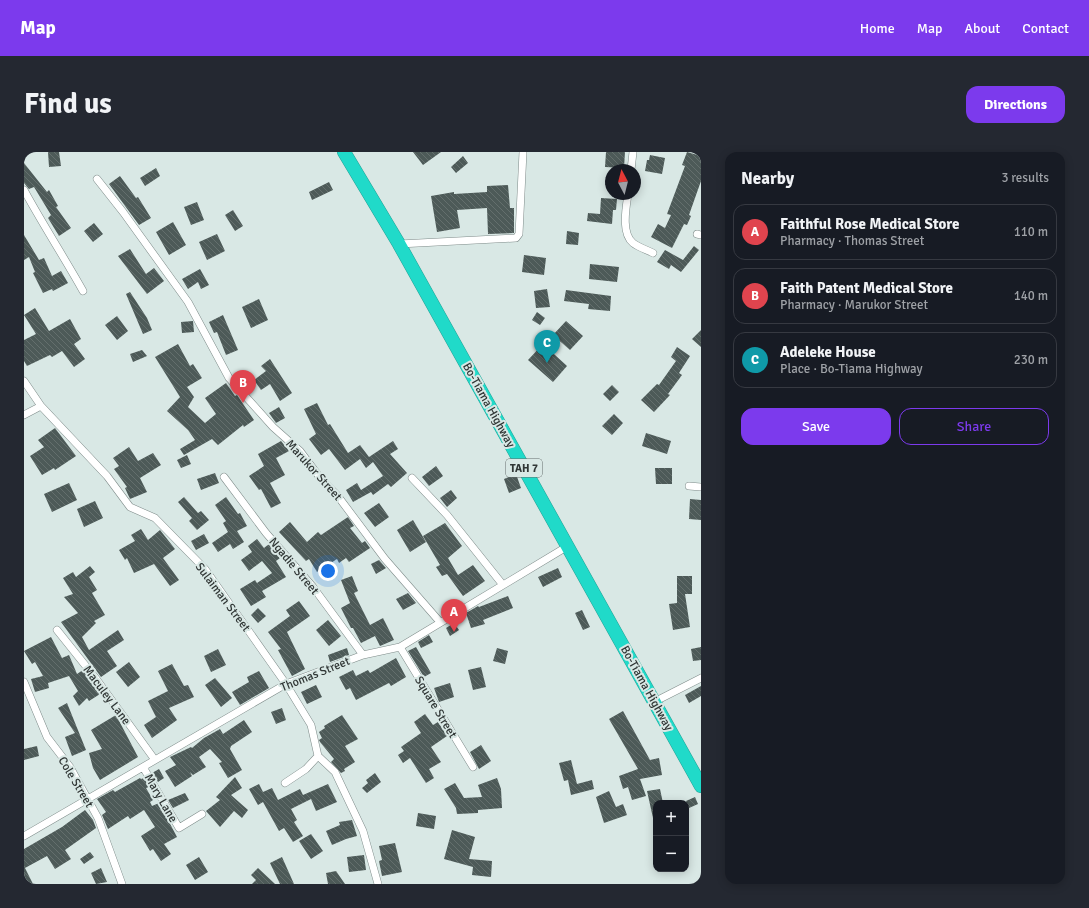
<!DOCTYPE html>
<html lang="en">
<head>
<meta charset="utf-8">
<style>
  :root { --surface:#171b24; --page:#242831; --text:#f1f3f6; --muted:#9ea1a6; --line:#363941; --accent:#7c3aed }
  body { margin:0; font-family:Signika,sans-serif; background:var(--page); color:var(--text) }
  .controls { position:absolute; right:12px; bottom:12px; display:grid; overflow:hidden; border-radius:8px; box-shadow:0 2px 10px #0003 }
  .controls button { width:36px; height:36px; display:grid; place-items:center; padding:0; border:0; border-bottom:1px solid var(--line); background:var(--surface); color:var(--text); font:20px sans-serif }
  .compass { position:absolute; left:581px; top:12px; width:36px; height:36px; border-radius:50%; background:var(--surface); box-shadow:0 2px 10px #0003; rotate:353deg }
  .you { position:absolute; left:304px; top:419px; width:14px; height:14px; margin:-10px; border:3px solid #fff; border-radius:50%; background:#1a73e8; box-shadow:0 0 0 6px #1a73e833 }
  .badge { display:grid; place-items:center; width:26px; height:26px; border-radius:50%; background:var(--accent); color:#fff; font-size:13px; font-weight:700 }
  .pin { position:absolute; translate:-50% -33px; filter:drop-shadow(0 1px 2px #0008) }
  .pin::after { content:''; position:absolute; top:21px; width:14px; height:12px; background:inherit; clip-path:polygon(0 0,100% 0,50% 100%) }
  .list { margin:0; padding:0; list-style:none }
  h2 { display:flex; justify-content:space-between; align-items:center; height:52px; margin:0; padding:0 16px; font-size:17px }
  h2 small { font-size:13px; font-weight:400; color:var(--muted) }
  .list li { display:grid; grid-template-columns:26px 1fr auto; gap:12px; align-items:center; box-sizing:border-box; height:56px; margin:0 8px 8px; padding:0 8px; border:1px solid var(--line); border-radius:12px }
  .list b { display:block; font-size:15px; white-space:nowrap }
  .list p { margin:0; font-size:13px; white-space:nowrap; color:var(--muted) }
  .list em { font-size:13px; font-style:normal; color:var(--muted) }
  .actions { display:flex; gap:8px; padding:12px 16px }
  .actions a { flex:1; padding:9px 0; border:1px solid var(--accent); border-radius:12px; text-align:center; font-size:14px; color:var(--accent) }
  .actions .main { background:var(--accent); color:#fff }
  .map { position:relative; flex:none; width:677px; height:732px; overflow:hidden; border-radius:12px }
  header { display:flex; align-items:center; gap:24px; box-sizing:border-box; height:56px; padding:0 20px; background:var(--accent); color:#fff }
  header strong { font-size:19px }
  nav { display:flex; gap:22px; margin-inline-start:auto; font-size:14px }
  .intro { display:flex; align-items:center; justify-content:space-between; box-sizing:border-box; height:96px; padding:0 24px }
  h1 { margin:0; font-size:28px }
  .button { padding:10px 18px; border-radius:12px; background:var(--accent); color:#fff; font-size:14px; font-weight:700 }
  main { display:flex; gap:24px; padding:0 24px }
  aside { flex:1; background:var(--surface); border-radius:12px; box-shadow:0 2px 10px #0003 }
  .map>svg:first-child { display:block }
</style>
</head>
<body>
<header>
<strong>Map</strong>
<nav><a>Home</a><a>Map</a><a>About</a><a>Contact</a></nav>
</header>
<div class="intro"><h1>Find us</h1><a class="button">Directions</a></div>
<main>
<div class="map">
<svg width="677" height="732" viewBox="0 0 677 732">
  <defs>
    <pattern id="building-back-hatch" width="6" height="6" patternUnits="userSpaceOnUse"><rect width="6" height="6" fill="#4d5a58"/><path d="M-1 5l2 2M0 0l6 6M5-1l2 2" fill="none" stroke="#646f6d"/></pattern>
  </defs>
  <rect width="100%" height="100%" fill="#d9e8e5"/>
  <path fill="url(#building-back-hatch)" d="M24 0H35L37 14 25 15Z
    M389 0H417L399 13Z
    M582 0H601L600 16 581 15Z
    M663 0 677 4V29L665 63 667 64 663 73 660 72 648 96 627 85 634 72 641 76 647 63 643 62 661 14 658 13Z
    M626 3 641 6 638 22 621 19 623 8H625Z
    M439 4 444 11 432 21 427 15Z
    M0 11 23 40 25 38 34 54 32 55 47 76 35 84 24 66 27 63 10 35 5 37 0 31Z
    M132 16 136 24 121 34 116 26Z
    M96 24 112 46 114 45 127 66 115 73 85 32Z
    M305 30 309 38 288 48 285 40Z
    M484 33 486 56H490V81L464 82 463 56 433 58 436 76 413 80 407 44 430 40V42L463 40V34Z
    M577 46 593 47 592 58H589L588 72 563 69 564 61 576 62Z
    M173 50 180 68 167 73 160 55Z
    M209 58 219 74 211 79 201 63Z
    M149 70 162 93 145 103 132 80Z
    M70 71 79 82 69 90 60 79Z
    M543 79 555 81 554 93 542 92Z
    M193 82 201 99 183 108 175 90Z
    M0 83 15 108 20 106 28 124 37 119 44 131 29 139 28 137 19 141 9 121 11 120 5 105 0 108Z
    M670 94 675 98 657 120 647 113 645 117 633 110 641 98 659 108Z
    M106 97 122 122 130 116 140 129 123 142 94 104Z
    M500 103 522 106 520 123 498 120Z
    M566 112 595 115 593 130 565 127Z
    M176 117 185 133 177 137 174 130 164 137 158 127Z
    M523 137 526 155 512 156 510 139Z
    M542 138 587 144 586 159 564 157 565 152 540 149Z
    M106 140 123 166 128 178 119 182 102 142Z
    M235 147 244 168 227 176 218 155Z
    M11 156 25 179 46 167 57 187 50 192 61 207 50 215 38 199 28 205 26 203 3 214 0 209V188L12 182 0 163Z
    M513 160 521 166 516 173 508 168Z
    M199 163 214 198 202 203 193 180 190 181 185 170Z
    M93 164 104 179 93 188 81 173Z
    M169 169 170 180 158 181 157 170Z
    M542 169 559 184 546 198 529 183Z
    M677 178V195L668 187Z
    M154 192 166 214 169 212 178 226 163 235 170 245 164 255 181 271 192 262 181 246 202 231 211 244 213 243 230 268 220 275 219 273 194 293 188 287 160 303 156 297 171 288 164 278 143 259 156 245 131 205Z
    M519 192 543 214 529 230 504 208Z
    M653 195 666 204 655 221 658 223 644 242 646 243 630 260 617 248 633 232 635 233 652 209 647 205Z
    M118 198 123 204 109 210 106 202Z
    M246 207 268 241 256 249 246 232 237 238 230 228 242 219 237 214Z
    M588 233 595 240 586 249 579 242Z
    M293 251 304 273 306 272 324 301 336 293 345 305 369 289 374 297 366 302 383 321 367 335 364 332 349 343 347 340 329 350 322 338 333 331 337 338 359 324 349 310 342 316 336 307 321 318 305 297 297 303 285 287 292 282 280 257Z
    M255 255 261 266 252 271 245 261Z
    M590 262 599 271 588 283 578 274Z
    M31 276 52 304 31 318 30 316 18 323 6 304 20 295 14 288Z
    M622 281 647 289 643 302 618 294Z
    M257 289 265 299 252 306 261 323 246 331 257 351 247 356 237 337 235 338 225 324 240 314 234 302Z
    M105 295 114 309 129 301 137 313 116 326 123 340 106 347 101 336 103 335 90 317 95 314 89 306Z
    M163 303 167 312 157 316 153 308Z
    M412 314 419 324 405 334 398 325Z
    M631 316H648V332H632Z
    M191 321 195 331 177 338 173 327Z
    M492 322 497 336 485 341 480 327Z
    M45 331 53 348 28 360 20 342Z
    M427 338 433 346 423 355 416 346Z
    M160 345 174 361 177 359 185 368 173 378 165 369 168 366 154 350Z
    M202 345 214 362 216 361 223 374 213 379 220 390 209 397 206 392 194 400 188 391 204 380 199 371 202 369 191 353Z
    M666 347 677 348V368L665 367Z
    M71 349 79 366 60 375 53 357Z
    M355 351 365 365 351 375 340 361Z
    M324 365 330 374 326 376 338 391 341 389 346 396 325 410 322 406 315 411 313 407 293 420 285 407 282 409 255 380 266 370 283 390 294 380 297 383Z
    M389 368 402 390 386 400 373 378Z
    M421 371 438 394 424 406 434 423 449 413 461 429 439 444 423 422 418 424 412 415 416 413 399 384Z
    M117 377 124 388 136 378 151 397 139 406 155 428 146 434 130 412 110 421 103 406 101 408 95 398 111 389 107 383Z
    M180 382 185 391 172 398 167 389Z
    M233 387 240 396 245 392 256 406 252 409 262 425 238 439 242 445 227 454 216 437 231 428 233 431 248 421 238 409 225 419 217 408 228 400 224 394Z
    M355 408 362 416 352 422 347 412Z
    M66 414 71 420 65 425 73 438 68 441 81 463 70 469 72 471 58 485 65 498 94 478 100 488 83 499 93 514 77 525 37 470 54 461 40 445 49 442 39 426 49 420 52 425Z
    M534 416 538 425 519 435 514 425Z
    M328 424 334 439 330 441 346 473 359 466 370 488 356 494 351 484 337 491 329 476H327L317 456 326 451 317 428Z
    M653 424H668V442H661L666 475 649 478 645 452 653 451Z
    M384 441 392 451 379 458 372 447Z
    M484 444 489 456 459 468 461 472 447 476 442 461 454 454 455 455Z
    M275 449 286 464 263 480 281 517 268 524 254 498 257 497 244 480 266 464 262 458Z
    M234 456 242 464 234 471 227 463Z
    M558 458 566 475 559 478 551 461Z
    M304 468 317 484 305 494 292 478Z
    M430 471 435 478 426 484 422 476Z
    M405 483 409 490 397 496 394 490Z
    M27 485 38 506 45 503 53 522 59 518 76 542 65 549 63 546 55 554 49 544 54 539 45 524 24 531 25 536 11 540 7 527 19 524 11 510 8 512 0 499Z
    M392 495 407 521 400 525 384 499Z
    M677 495V508L669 509 667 497Z
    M323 496 325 503 306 510 304 503Z
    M473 496 484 499 481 512 469 509Z
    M194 497 202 513 187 520 180 504Z
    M372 506 382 525 367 534 365 531 332 548 326 536 322 538 315 525 329 518 332 524 344 518 346 521Z
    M105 510 116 525 104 535 92 520Z
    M148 512 160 534 164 533 170 545 145 556 153 568 128 586 120 573 132 565 124 549 144 539 134 519Z
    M457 515 462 535 449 538 444 518Z
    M235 519 245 536 216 553 208 540 225 530 223 525Z
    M191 526 208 546 197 555 181 533Z
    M426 531 430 545 415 550 410 536Z
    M292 533 298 545 283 552 277 540Z
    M677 534V544L665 551 661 543Z
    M43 551 62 598 48 604 41 585 51 581 34 556Z
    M258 556 262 568 252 572 247 560Z
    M599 559 626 608 635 606 638 623 616 627 622 644 608 648 604 635 599 637 595 624 614 617 585 567Z
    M401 562 409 573 414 570 423 584 407 595 417 610 405 617 410 626 402 631 386 606 379 611 374 603 380 599 377 595 397 581 390 570Z
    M92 563 114 605 76 628 69 616 65 601 78 597 67 578Z
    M318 563 334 587 321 594 331 610 320 617 321 619 317 621 307 610 310 607 296 590 295 588 298 586 295 580 301 576 300 574Z
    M220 568 228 580 207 594 206 597 218 618 204 626 195 611 198 610 186 597 175 605 182 615 169 623 166 620 168 624 151 635 141 619 152 613 146 605 167 595 168 596 180 586 196 577 199 582Z
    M457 593 467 609 455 617 446 600Z
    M13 594 15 604 0 608V597Z
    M547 608 553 632 568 628 570 637 547 643 544 628 540 629 535 611Z
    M135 617 140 626 134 630 128 621Z
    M351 621 357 630 343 641 338 636 344 631 342 628Z
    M211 625 218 636 207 643 224 658 218 666 210 659 196 675 182 659 196 648 192 645Z
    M116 626 117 627 120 626 125 635 122 636 129 648 126 650 128 654 135 651 153 685 140 692 147 702 137 709 129 697 126 699 117 684 131 675 120 658 106 667 104 664 84 677 78 663 82 660 73 647 89 638 91 640Z
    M473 626 477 637 478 656 454 658V661L433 662 432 656 420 637 431 631 440 646 458 645 454 633Z
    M235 632 239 640 248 636 254 648 276 637 279 643 304 632 313 650 292 659 287 647 267 657 273 668 270 670 279 684 269 690 260 676 255 679 239 650 234 653 225 637Z
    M636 637 639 651H632V666H629L623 639Z
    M585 639 592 655 599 652 603 663 580 671 572 645Z
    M161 641 165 648 149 656 144 648Z
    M671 645 674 652 665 656 662 649Z
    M61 658 69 668 72 676 41 698 47 707 31 717 23 704 1 716 9 732H0V697L38 675Z
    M394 661 412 664 410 677 392 674Z
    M328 668 333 684 322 687 308 693 302 679 316 673 315 670Z
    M428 678 451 685 445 707 468 709 467 725 448 723 449 715 420 707Z
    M287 682 299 699 287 707 275 689Z
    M371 691 378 720 358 724 355 709 358 708 355 694Z
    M66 700 70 705 60 712 56 707Z
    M340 703 342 718 325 720 323 705Z
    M175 705 184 720 171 728 162 713Z
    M258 705 270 732H256L246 711Z
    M77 716 83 730 72 732 67 721Z
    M234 716 251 732H228L232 728 227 723Z
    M312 719 321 732H304L302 721Z"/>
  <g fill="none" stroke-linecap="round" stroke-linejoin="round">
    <defs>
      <path id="street" d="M607 18 609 0
        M73 27 99 60 164 150 205 226 249 275 276 299 297 327 313 343 361 407 416 470
        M0 38C19 73 40 105 59 139
        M604 42C602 56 597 81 609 91 614 95 623 98 629 101
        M673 82 677 83
        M375 92 492 86 495 82 499 0
        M0 229 17 254 83 324 106 355 131 366 181 417 262 532 287 573 294 604 311 620 339 679 354 732
        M0 263 17 254
        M200 325 242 381 289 435 339 503
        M388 326 423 363 479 433
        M665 334 677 335
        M33 478 73 528 131 608
        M376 495 449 615
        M0 530 23 585 46 615 74 666 98 732
        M630 550 677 526
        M119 615 155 676 178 662
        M261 631 282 617 294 604
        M0 684 262 532 339 503 376 495 544 394"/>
      <path id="highway" d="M320 0 375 92 677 634"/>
    </defs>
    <use href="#street" stroke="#7e8b89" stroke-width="8"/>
    <use href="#highway" stroke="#26a195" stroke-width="14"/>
    <use href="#street" stroke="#fff" stroke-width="7"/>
    <use href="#highway" stroke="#20dac9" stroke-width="13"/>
  </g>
  <g text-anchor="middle" stroke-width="4" stroke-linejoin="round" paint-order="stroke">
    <rect fill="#d9e8e5" stroke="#636b6a" stroke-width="1" x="482" y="307" width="36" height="18" rx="3"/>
    <g font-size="11" font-weight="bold" fill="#303635">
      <text x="500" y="320">TAH 7</text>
    </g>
    <g font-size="12" fill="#303635" stroke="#d9e8e5">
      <text transform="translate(465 253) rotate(61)" y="4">Bo-Tiama Highway</text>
      <text transform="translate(290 318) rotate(48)" y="4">Marukor Street</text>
      <text transform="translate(270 414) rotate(50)" y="4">Ngadie Street</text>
      <text transform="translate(199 445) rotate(53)" y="4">Sulaiman Street</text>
      <text transform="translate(291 522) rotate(-22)" y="4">Thomas Street</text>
      <text transform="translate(623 536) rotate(61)" y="4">Bo-Tiama Highway</text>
      <text transform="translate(83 543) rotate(53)" y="4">Maculey Lane</text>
      <text transform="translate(412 555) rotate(59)" y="4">Square Street</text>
      <text transform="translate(52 630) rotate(59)" y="4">Cole Street</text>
      <text transform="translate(137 646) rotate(60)" y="4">Mary Lane</text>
    </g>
  </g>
</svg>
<div class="controls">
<button>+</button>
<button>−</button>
</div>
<svg class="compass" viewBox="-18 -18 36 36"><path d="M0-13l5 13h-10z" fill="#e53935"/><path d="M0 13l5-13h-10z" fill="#9ea1a6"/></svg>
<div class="you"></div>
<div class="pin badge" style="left:430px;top:480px;background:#e0444e">A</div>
<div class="pin badge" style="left:219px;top:251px;background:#e0444e">B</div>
<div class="pin badge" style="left:523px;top:211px;background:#0f9aa8">C</div>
</div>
<aside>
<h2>Nearby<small>3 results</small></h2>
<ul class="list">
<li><span class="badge" style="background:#e0444e">A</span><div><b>Faithful Rose Medical Store</b><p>Pharmacy · Thomas Street</p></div><em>110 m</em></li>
<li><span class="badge" style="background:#e0444e">B</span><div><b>Faith Patent Medical Store</b><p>Pharmacy · Marukor Street</p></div><em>140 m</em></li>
<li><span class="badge" style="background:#0f9aa8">C</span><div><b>Adeleke House</b><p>Place · Bo-Tiama Highway</p></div><em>230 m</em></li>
</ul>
<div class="actions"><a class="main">Save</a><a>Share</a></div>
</aside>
</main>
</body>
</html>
